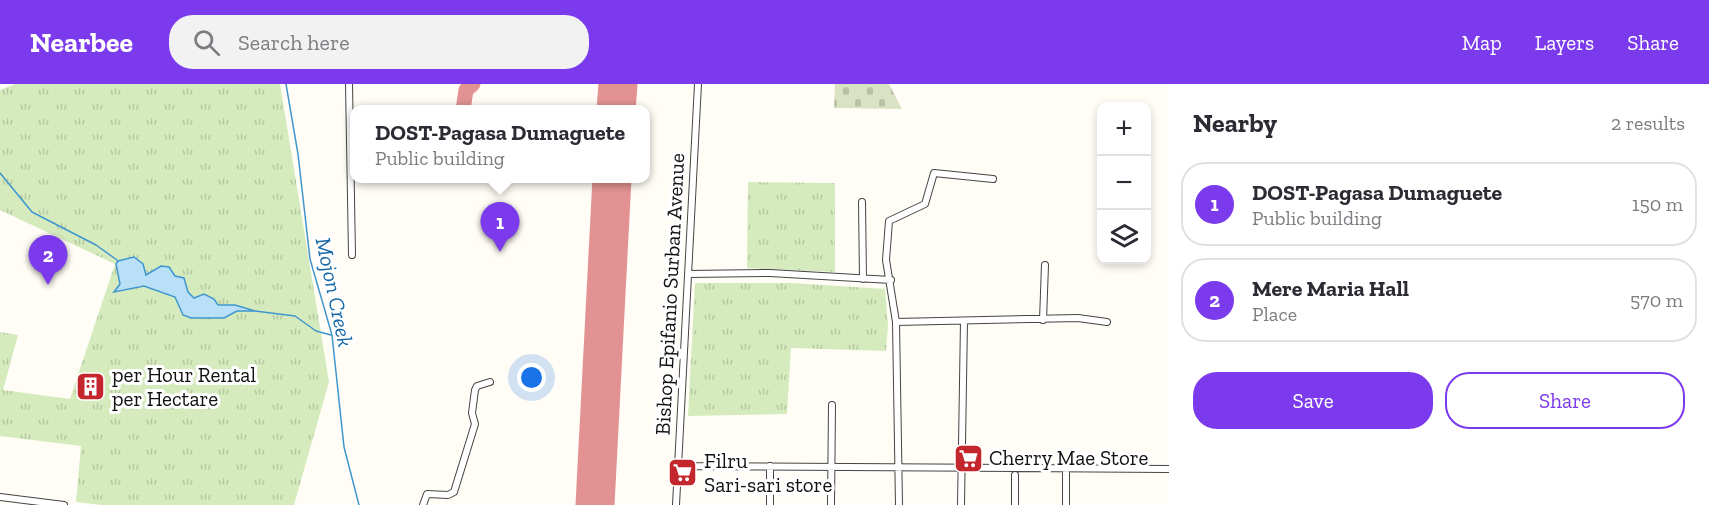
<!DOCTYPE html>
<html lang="en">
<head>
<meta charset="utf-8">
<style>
  :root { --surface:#fff; --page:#f2f2f3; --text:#2b2b33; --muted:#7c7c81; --line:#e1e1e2; --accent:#7c3aed }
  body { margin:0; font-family:"Zilla Slab",serif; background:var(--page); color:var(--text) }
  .controls { position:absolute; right:18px; top:18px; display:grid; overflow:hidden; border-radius:12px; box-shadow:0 3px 9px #0003 }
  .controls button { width:54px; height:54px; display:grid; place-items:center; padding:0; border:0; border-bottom:2px solid var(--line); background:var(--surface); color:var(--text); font:30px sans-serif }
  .you { position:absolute; left:532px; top:294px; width:21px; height:21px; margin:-15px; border:4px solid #fff; border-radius:50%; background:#1a73e8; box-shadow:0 0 0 9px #1a73e833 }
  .badge { display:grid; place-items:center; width:39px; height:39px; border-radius:50%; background:var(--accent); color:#fff; font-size:20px; font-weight:700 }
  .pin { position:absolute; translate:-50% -50px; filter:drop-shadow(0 2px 3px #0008) }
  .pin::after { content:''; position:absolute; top:32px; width:21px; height:18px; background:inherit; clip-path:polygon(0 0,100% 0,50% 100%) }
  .popup { position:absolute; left:350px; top:21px; width:300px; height:78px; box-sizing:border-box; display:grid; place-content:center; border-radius:12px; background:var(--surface); filter:drop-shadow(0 2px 4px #0005); font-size:20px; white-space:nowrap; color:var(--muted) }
  .popup b { font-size:22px; color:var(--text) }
  .popup::after { content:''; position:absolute; left:50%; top:100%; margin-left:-12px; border:12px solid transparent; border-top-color:var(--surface) }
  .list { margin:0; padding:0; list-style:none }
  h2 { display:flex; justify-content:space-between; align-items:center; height:78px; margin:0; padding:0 24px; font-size:26px }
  h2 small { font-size:20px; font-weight:400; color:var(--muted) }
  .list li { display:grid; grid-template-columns:39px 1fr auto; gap:18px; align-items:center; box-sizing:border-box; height:84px; margin:0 12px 12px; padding:0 12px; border:2px solid var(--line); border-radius:24px }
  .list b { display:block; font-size:22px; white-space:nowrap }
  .list p { margin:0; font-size:20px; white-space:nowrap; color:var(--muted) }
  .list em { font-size:20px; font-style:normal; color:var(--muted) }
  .actions { display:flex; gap:12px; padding:18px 24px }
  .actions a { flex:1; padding:14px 0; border:2px solid var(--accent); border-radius:24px; text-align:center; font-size:21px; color:var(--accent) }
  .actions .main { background:var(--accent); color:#fff }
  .icon { flex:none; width:33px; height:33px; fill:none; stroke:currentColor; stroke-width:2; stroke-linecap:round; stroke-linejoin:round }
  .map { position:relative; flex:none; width:1169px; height:421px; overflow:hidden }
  header { display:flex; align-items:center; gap:36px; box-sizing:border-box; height:84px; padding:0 30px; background:var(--accent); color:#fff }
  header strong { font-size:28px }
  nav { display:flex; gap:33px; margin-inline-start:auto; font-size:21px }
  .search { width:420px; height:54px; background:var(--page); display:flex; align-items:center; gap:15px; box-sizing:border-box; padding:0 21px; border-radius:24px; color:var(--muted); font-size:22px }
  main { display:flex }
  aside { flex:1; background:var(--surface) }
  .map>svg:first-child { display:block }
</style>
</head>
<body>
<header>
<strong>Nearbee</strong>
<div class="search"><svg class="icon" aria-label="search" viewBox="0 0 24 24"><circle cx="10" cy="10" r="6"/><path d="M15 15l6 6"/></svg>Search here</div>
<nav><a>Map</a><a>Layers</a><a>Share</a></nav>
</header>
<main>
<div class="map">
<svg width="1169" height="421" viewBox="0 0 1169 421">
  <defs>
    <pattern id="grass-tufts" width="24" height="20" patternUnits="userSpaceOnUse" patternTransform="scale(1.5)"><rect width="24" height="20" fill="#d5ebbd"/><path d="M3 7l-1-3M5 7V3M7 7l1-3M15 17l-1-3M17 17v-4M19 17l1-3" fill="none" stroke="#b6c8a1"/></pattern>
    <pattern id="cemetery-stones" width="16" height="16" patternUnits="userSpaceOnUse" patternTransform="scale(1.5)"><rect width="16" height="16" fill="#d9e3c4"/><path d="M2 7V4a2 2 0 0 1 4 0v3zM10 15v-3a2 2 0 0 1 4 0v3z" fill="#b9c2a7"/></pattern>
  </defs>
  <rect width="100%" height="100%" fill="#fffdf5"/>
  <path fill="url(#grass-tufts)" d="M15 0H280L329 298 294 421H101L76 418 81 362 0 352V248L18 251 3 306 70 315 115 180 0 126V6Z
    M748 98 835 99V188L747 184Z
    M695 199H792L885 205 888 241 886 267 791 264 787 330 688 332Z"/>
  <path fill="url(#cemetery-stones)" d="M835 0H889L902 25 834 24Z"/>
  <path fill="#b9e0f7" stroke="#3f96cf" stroke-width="1.5" d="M134 173 143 180 146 191 161 182 169 183 175 192 184 194 188 208 194 214 204 210 214 215 218 221H235L255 227H237L224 234H191L183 231 175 213 144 202 114 208 120 200 116 180 118 177Z"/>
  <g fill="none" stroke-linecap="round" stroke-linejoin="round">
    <path stroke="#3f96cf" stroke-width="1.5" d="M286 0 298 70 310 175 332 251 344 363 359 421
      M0 89 32 128 96 161 117 176
      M255 227 295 232 316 247 331 251"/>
    <path stroke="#e29292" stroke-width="15" d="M463 26 466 6 473 0"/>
    <path stroke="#e29292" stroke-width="39" d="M616 26 618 0
      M595 421 612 94"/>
    <defs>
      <path id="minor" d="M349 0 352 171
        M862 118 863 195
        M688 190 770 189 891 196
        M1043 236 1045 181
        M896 238 1078 234 1107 238
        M678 382 1169 385
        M1066 389V421
        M1015 391V421
        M0 413 64 421
        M423 421 427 410 448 411 454 408 475 340 472 329 475 306 477 302 490 298
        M676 421 698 0
        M770 421V382
        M831 421 832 321
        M899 421 896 238 886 176 889 137 925 120 934 89 993 95
        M961 421 964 237"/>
    </defs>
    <use href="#minor" stroke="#444" stroke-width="8"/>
    <use href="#minor" stroke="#fff" stroke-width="6"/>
  </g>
  <defs>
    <symbol id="building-square" viewBox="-11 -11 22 22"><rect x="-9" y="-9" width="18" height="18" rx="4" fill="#c4262e" stroke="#fff"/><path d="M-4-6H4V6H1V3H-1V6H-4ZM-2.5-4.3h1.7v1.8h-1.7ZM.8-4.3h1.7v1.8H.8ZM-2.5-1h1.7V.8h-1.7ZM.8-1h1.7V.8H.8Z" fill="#fff"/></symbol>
    <symbol id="supermarket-square" viewBox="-11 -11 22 22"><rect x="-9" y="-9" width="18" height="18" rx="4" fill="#c4262e" stroke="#fff"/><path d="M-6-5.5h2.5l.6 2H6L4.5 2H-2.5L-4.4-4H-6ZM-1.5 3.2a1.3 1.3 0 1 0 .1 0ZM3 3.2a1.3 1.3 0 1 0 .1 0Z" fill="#fff"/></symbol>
  </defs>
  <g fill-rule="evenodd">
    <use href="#building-square" x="74" y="286" width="33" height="33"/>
    <use href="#supermarket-square" x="952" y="358" width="33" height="33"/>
    <use href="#supermarket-square" x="666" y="372" width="33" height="33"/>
  </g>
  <g text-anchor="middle" stroke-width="6" stroke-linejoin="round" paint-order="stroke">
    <g font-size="21" fill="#111" stroke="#fff">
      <text transform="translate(670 210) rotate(-87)" y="7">Bishop Epifanio Surban Avenue</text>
    </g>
    <g font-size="21" fill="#111" stroke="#fff" text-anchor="start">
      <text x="112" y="298">per Hour Rental<tspan x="112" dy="24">per Hectare</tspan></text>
      <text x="989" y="381">Cherry Mae Store</text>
      <text x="704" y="384">Filru<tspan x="704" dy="24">Sari-sari store</tspan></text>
    </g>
    <g font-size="22" font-style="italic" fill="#1768a6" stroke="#fff">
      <text transform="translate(335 208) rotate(78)" y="8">Mojon Creek</text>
    </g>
  </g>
</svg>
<div class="controls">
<button>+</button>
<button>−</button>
<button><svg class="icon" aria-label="layers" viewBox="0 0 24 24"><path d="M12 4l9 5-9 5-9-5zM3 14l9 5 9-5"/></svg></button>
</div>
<div class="you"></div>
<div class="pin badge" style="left:500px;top:168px">1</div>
<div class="popup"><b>DOST-Pagasa Dumaguete</b>Public building</div>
<div class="pin badge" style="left:48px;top:201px">2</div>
</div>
<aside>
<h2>Nearby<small>2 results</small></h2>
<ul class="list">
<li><span class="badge">1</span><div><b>DOST-Pagasa Dumaguete</b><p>Public building</p></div><em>150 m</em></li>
<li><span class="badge">2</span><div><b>Mere Maria Hall</b><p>Place</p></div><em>570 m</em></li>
</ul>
<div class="actions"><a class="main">Save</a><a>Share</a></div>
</aside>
</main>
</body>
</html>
